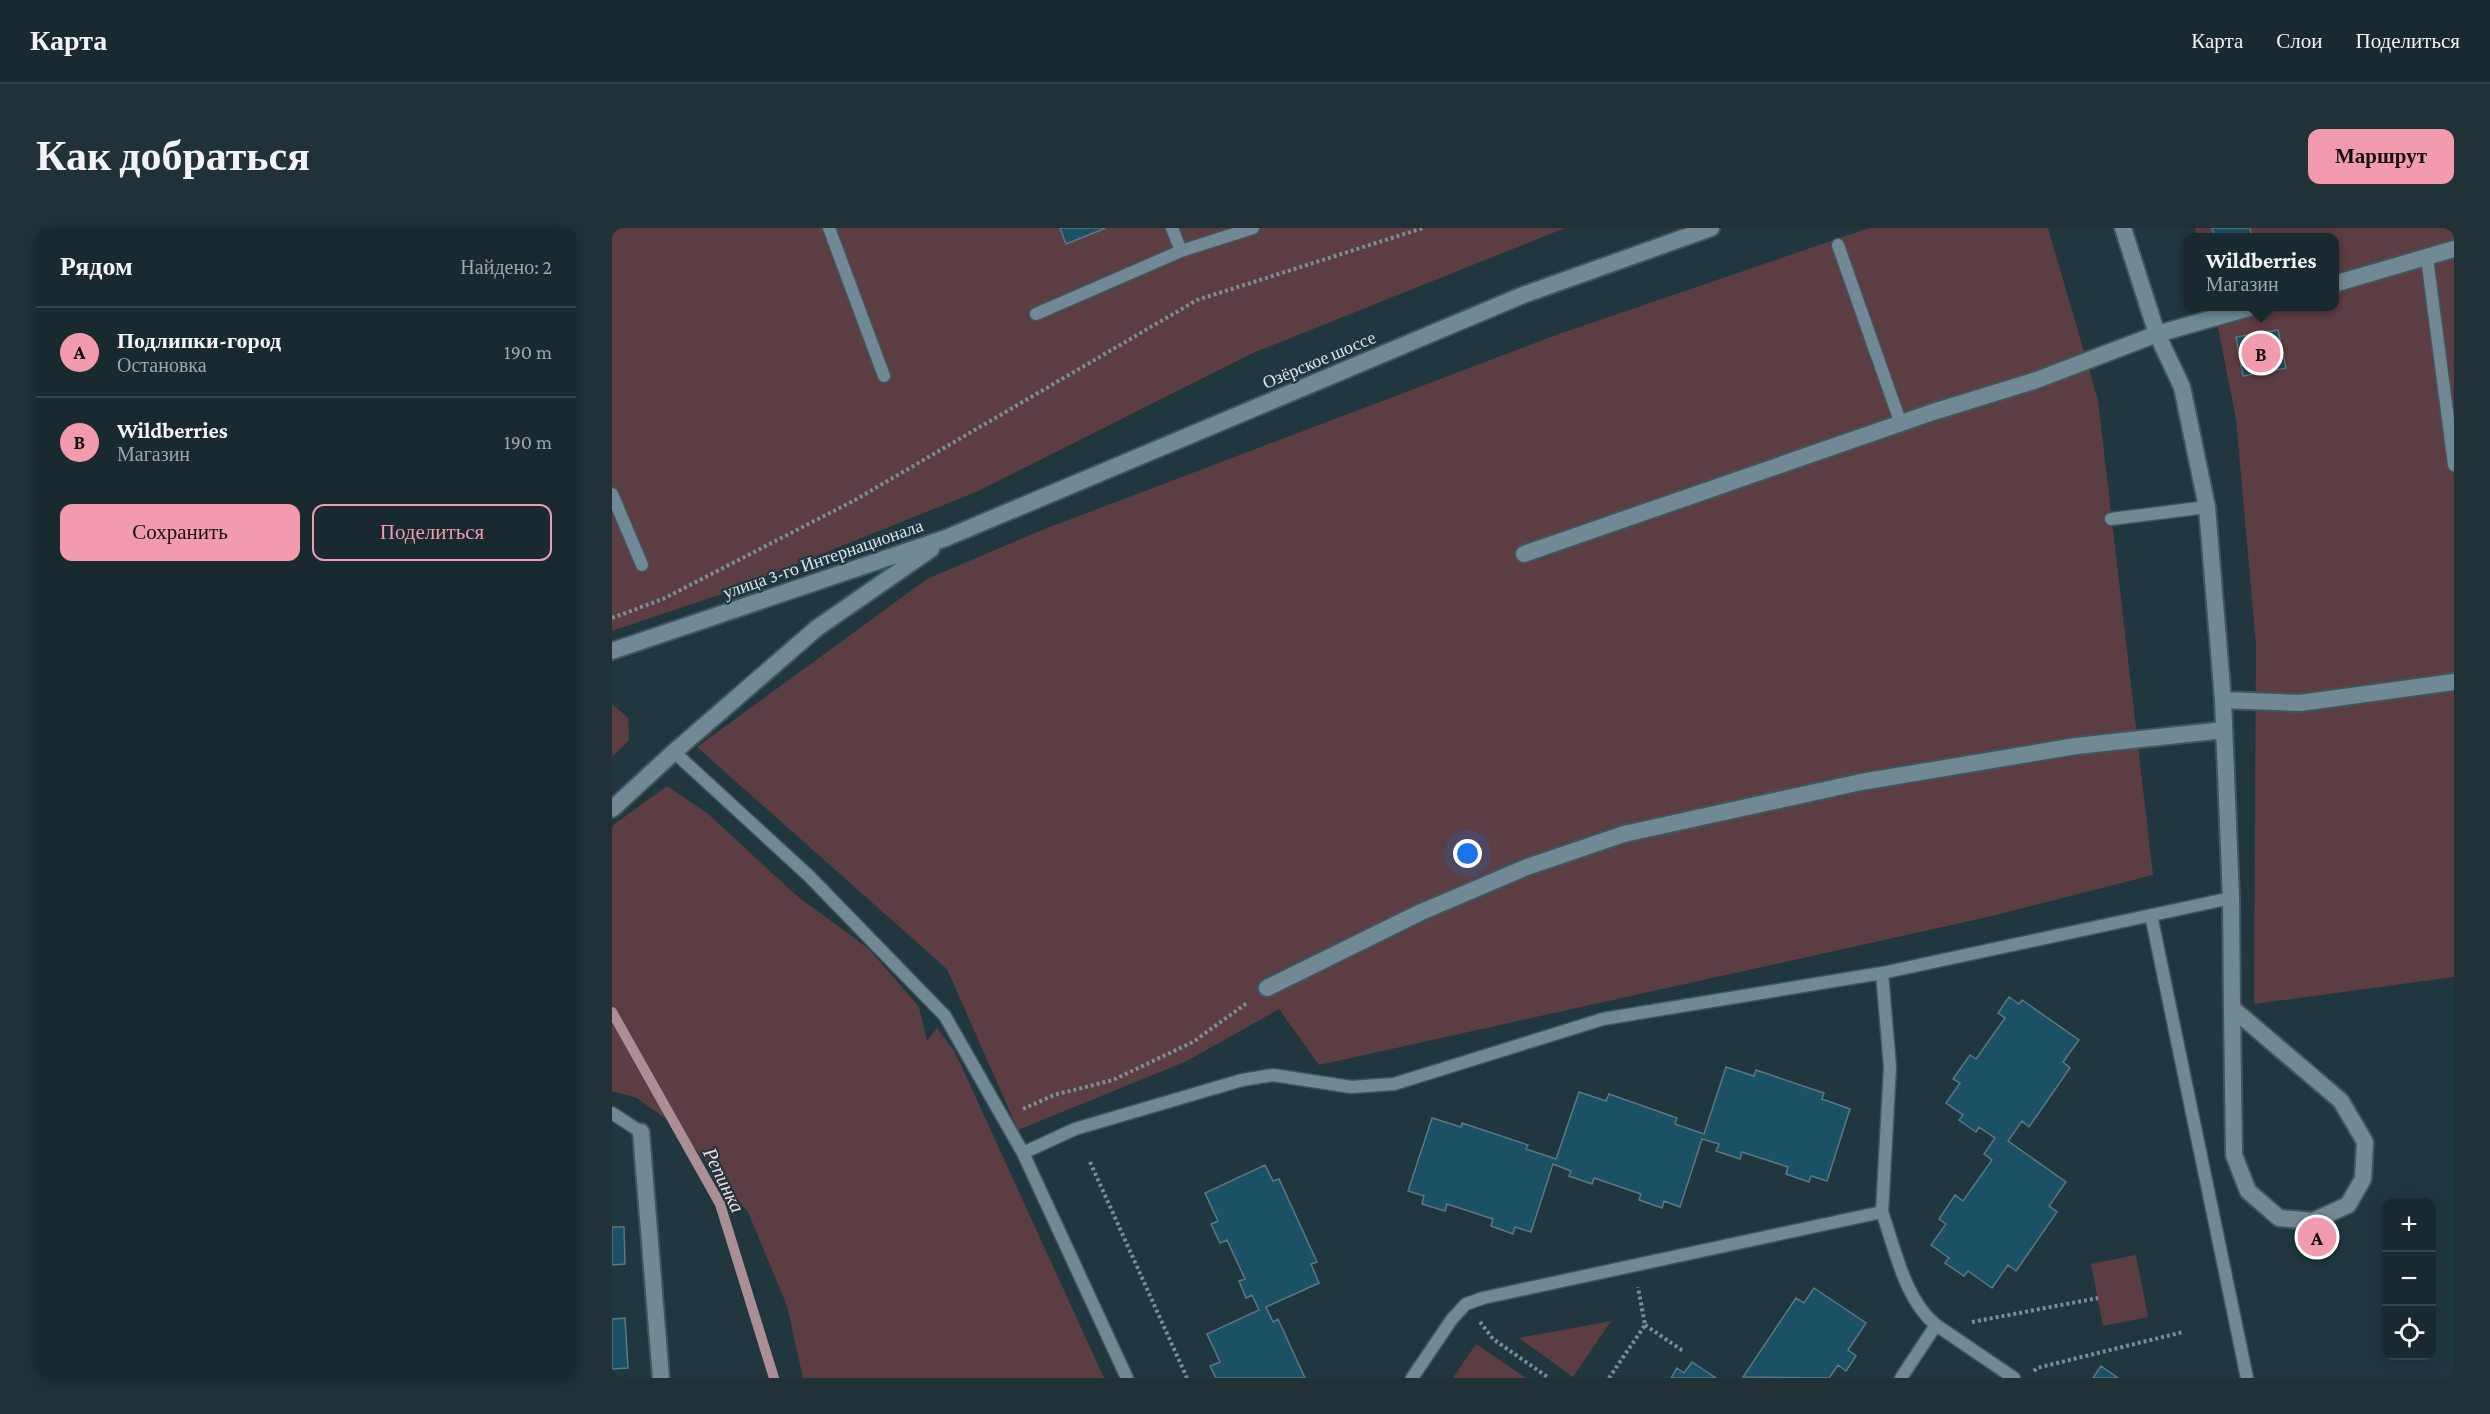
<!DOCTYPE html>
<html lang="ru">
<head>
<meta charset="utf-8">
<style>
  :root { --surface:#182930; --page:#213138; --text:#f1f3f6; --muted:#9fa6ab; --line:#36454c; --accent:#f29aae }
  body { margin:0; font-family:"Crimson Pro",serif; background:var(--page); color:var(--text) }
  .controls { position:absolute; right:18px; bottom:18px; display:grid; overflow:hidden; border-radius:12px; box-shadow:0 3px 15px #0003 }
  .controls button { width:54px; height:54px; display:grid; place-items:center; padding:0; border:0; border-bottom:2px solid var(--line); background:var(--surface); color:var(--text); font:30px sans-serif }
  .you { position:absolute; left:856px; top:626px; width:21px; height:21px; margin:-15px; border:4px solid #fff; border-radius:50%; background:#1a73e8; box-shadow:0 0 0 9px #1a73e833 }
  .badge { display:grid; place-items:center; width:39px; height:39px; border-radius:50%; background:var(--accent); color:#111; font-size:20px; font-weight:700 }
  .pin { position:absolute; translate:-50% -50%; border:3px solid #fff; box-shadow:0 2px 6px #0006 }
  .popup { position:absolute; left:1571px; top:5px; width:156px; height:78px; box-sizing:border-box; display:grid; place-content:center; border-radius:12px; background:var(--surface); filter:drop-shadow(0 2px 4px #0005); font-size:20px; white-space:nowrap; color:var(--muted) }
  .popup b { font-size:22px; color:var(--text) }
  .popup::after { content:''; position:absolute; left:50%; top:100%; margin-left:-12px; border:12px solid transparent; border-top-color:var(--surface) }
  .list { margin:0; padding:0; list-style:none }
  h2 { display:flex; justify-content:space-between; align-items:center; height:78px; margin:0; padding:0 24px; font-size:26px }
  h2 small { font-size:20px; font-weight:400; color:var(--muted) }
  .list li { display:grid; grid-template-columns:39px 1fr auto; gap:18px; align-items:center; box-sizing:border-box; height:90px; padding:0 24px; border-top:2px solid var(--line) }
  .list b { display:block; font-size:22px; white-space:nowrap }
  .list p { margin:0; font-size:20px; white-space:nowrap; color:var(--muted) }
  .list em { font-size:20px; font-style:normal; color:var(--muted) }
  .actions { display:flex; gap:12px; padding:18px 24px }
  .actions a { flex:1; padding:14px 0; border:2px solid var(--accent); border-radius:12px; text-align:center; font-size:21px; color:var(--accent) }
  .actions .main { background:var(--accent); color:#111 }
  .icon { flex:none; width:33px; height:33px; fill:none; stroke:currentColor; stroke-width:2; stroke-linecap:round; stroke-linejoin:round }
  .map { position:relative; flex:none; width:1842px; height:1150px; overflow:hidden; border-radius:12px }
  header { display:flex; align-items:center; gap:36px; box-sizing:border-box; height:84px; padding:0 30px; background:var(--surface); border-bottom:2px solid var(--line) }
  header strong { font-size:28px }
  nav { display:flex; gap:33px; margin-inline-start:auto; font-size:21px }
  .intro { display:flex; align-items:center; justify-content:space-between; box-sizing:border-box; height:144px; padding:0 36px }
  h1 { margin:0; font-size:42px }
  .button { padding:15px 27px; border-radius:12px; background:var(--accent); color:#111; font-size:21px; font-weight:700 }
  main { display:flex; gap:36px; padding:0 36px }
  aside { flex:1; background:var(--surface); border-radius:12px; box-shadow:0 3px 15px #0003 }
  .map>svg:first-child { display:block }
</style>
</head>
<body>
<header>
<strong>Карта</strong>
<nav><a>Карта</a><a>Слои</a><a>Поделиться</a></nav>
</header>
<div class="intro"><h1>Как добраться</h1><a class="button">Маршрут</a></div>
<main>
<aside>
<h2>Рядом<small>Найдено: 2</small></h2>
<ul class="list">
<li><span class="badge">A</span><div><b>Подлипки-город</b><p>Остановка</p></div><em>190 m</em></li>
<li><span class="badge">B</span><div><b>Wildberries</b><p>Магазин</p></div><em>190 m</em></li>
</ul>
<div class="actions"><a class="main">Сохранить</a><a>Поделиться</a></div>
</aside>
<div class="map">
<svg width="1842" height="1150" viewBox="0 0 1842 1150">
  <rect width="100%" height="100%" fill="#203740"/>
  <path fill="#5c3d44" d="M0 0H953L641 125 364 264 110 366 0 403Z
    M1257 0H1436L1486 172 1541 647 1380 688 707 837 667 781 575 833 406 902 335 741 85 519 315 351 430 302 944 107Z
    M1583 0H1842V749L1642 776 1644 417 1624 191 1602 79 1722 78V9H1585Z
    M0 476 16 490 17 512 0 529Z
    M55 558 95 585 185 668 257 721 307 779 315 813 325 800 343 824 492 1150H191L175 1078 136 984 65 899 25 870 0 863V598Z
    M1524 1027 1536 1089 1491 1098 1479 1036Z
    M999 1093 961 1149 907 1110Z
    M864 1116 914 1150H841Z"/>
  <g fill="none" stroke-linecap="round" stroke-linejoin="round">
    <path stroke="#ad8e97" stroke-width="10" d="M0 784 108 976 162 1150"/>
  </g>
  <path fill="#1b5165" stroke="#5e7681" stroke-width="1.5" d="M448 0H494L454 16Z
    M1600 0H1638L1640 9H1603Z
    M1666 102 1674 140 1631 148 1624 109Z
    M1397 769 1407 776 1410 772 1467 812 1451 834 1458 840 1417 899 1410 893 1396 913 1454 954 1437 978 1445 984 1404 1043 1396 1037 1380 1060 1356 1043 1352 1048 1333 1035 1337 1030 1319 1017 1334 996 1327 991 1343 967 1351 973 1380 932 1372 926 1383 910 1367 899 1364 904 1347 892 1351 887 1334 875 1348 855 1341 851 1358 827 1364 831 1393 790 1386 785Z
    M1114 839 1142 848 1144 842 1212 865 1210 871 1238 881 1215 953 1199 948 1197 954 1174 946 1176 939 1130 924 1128 931 1104 923 1107 916 1090 911 1068 979 1052 973 1050 980 1027 972 1029 966 982 950 980 956 957 948 959 943 941 936 919 1004 903 999 901 1006 879 998 881 991 835 976 833 983 810 976 812 968 796 963 820 890 849 899 850 895 916 917 914 921 944 931 967 864 994 873 997 866 1065 890 1063 896 1092 906Z
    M653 937 661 953 667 951 705 1034 699 1036 707 1055 654 1079 661 1094 666 1091 693 1150H604L598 1138 608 1134 595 1106 647 1082 640 1067 634 1070 627 1053 633 1051 615 1012 608 1015 599 996 606 993 593 965Z
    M0 999H12L13 1036 0 1037Z
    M1202 1060 1254 1095 1236 1122 1244 1128 1234 1143 1226 1137 1217 1150 1131 1149 1184 1070 1192 1075Z
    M13 1090 16 1140 0 1141V1091Z
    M1080 1134 1104 1150H1059L1065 1140 1072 1145Z
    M1489 1138 1506 1150H1481Z"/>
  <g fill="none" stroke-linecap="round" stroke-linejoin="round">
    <defs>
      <path id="service" d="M217 0 272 148
        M560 0 569 23
        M1226 17 1289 196
        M1815 30 1842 237
        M424 86 569 23 641 0
        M0 266 30 337
        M1499 291 1595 279
        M62 524 197 648 333 788 411 925 515 1150
        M1539 687 1635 1150
        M0 885 29 904
        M411 925 463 901 630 852 661 847 739 859 782 856 991 791 1270 745 1619 670
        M1270 984C1283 1021 1293 1072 1324 1097L1289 1150
        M1324 1097 1402 1150
        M800 1150 840 1091 854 1076 871 1070 1270 984 1278 839 1270 745"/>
      <path id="minor" d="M1511 0 1545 106 1570 159 1595 279 1611 472 1619 670 1620 780 1622 927 1636 963 1667 990 1701 993 1736 977 1751 951 1753 914 1729 873 1620 780
        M1722 56 1842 21
        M912 326 1321 184 1422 153 1545 106 1644 78
        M1611 472 1688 475 1842 454
        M655 760 807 685 915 639 1012 606 1249 554 1464 518 1612 502
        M29 904 49 1150"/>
      <path id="secondary" d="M0 423 334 310 911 67 1099 0
        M0 581 62 524 205 400 319 321"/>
    </defs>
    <use href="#service" stroke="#41555e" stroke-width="15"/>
    <use href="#minor" stroke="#41555e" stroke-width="20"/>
    <use href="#secondary" stroke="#41555e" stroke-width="20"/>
    <path stroke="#7b8d95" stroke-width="4" stroke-dasharray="3 3" stroke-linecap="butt" d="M0 390 51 371 243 272 585 72 811 0
      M411 881 442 867 501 852 581 814 635 775
      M478 934 575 1150
      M868 1094 881 1111 937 1150
      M1360 1094 1486 1070
      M1033 1097 1071 1123
      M1422 1143 1425 1140 1571 1104
      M997 1150 1033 1097 1026 1059"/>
    <use href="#service" stroke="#708994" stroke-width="12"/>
    <use href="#minor" stroke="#708994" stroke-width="16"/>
    <use href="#secondary" stroke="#708994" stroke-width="16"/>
  </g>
  <g text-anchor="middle" stroke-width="4.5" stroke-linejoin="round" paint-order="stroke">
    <g font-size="18" fill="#d7e4ea" stroke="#203740">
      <text transform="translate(707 132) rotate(-23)" y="6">Озёрское шоссе</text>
      <text transform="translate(211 331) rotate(-19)" y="6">улица 3-го Интернационала</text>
    </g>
    <g font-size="20" font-style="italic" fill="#f8d7dd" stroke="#203740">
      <text transform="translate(112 952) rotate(64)" y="7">Репинка</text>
    </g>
  </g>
</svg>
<div class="controls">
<button>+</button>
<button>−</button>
<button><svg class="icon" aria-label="locate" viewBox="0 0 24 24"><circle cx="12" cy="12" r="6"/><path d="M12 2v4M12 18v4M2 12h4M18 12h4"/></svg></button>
</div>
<div class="you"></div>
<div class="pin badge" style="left:1705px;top:1009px">A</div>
<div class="pin badge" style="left:1649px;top:125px">B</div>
<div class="popup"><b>Wildberries</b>Магазин</div>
</div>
</main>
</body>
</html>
